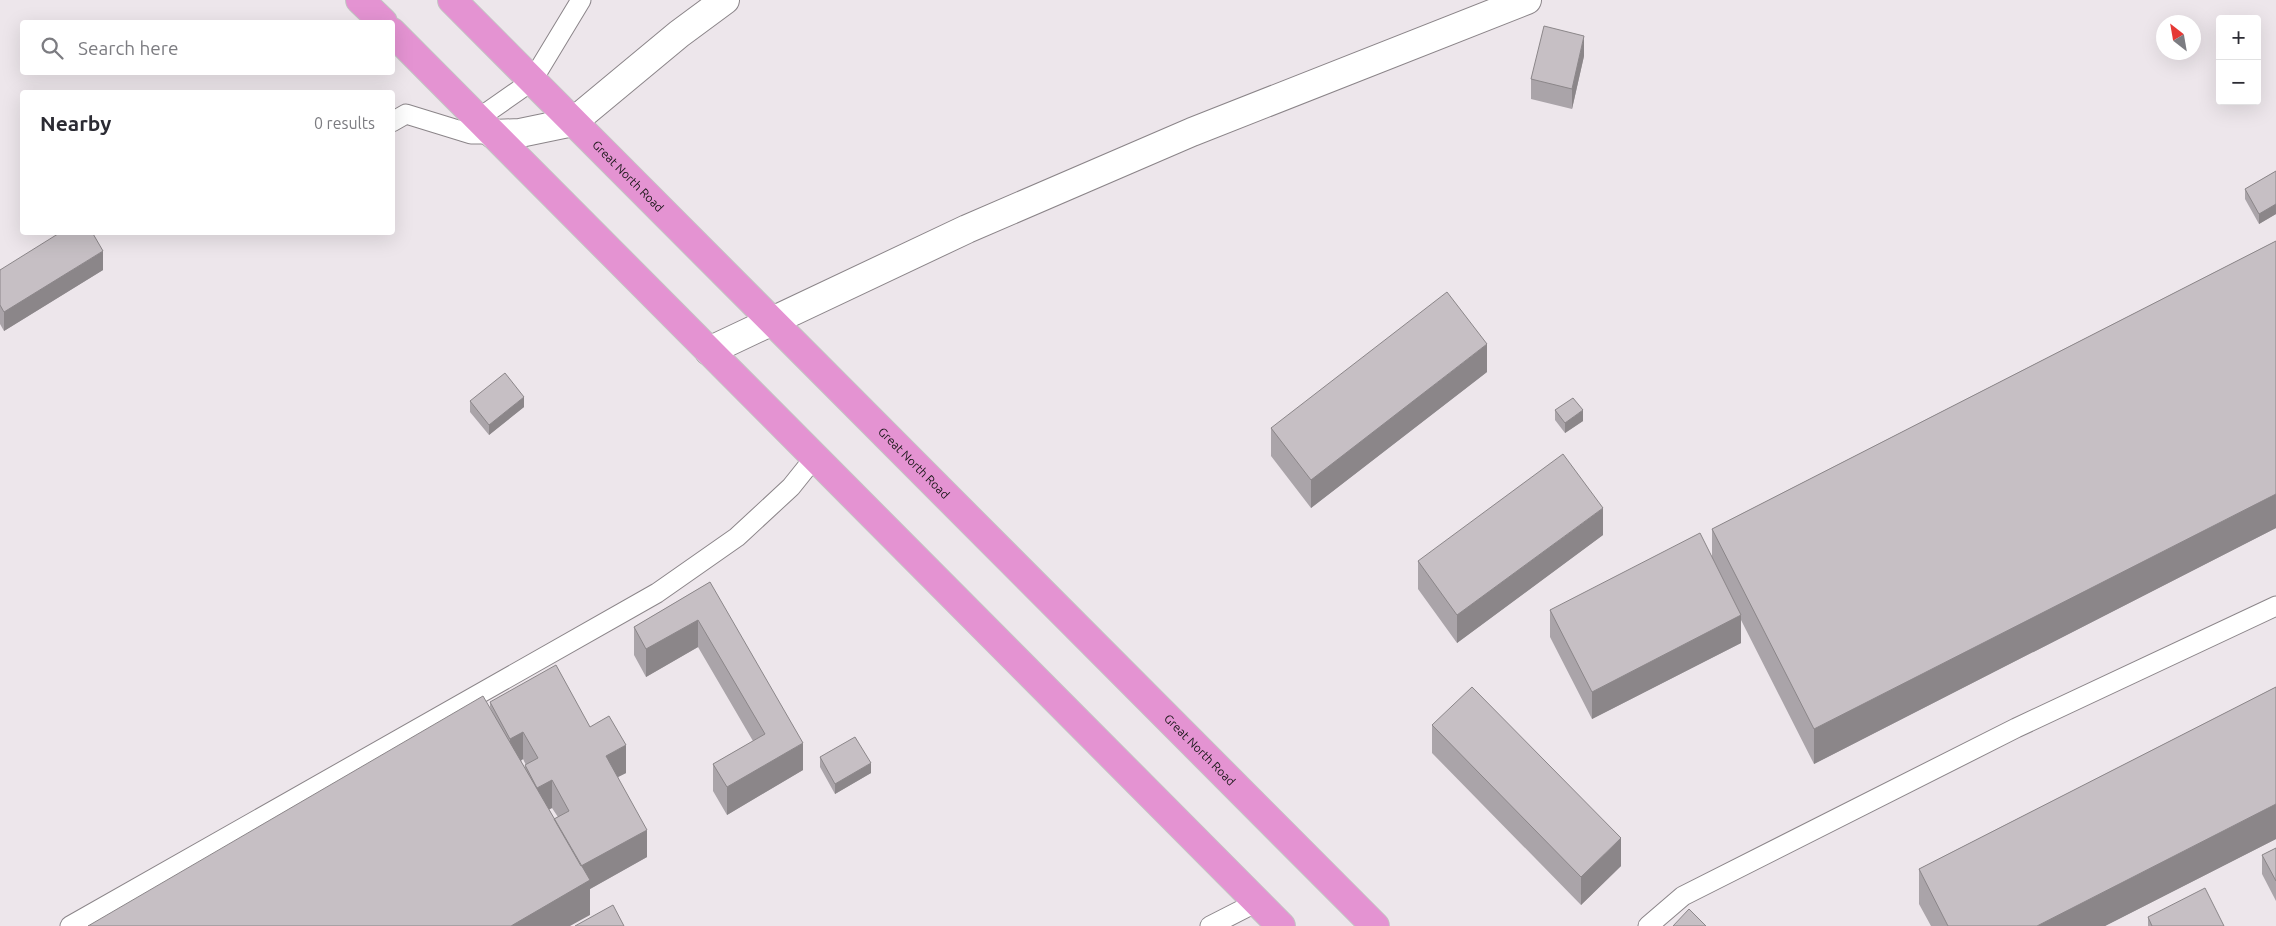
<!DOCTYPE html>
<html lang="en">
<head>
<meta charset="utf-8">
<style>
  :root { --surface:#fff; --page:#f2f2f3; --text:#2b2b33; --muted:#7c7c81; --line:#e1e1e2 }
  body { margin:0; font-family:Ubuntu,sans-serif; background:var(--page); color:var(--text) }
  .controls { position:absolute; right:15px; top:15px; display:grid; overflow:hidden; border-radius:5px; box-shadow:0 5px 20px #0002 }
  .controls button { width:45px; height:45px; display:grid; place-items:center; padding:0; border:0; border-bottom:1px solid var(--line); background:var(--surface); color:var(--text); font:25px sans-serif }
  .compass { position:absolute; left:2156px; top:15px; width:45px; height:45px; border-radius:50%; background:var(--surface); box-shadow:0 5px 20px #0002; rotate:329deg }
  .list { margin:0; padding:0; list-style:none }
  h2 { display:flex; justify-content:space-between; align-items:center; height:65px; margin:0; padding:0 20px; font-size:21px }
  h2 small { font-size:16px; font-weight:400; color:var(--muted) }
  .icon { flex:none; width:28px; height:28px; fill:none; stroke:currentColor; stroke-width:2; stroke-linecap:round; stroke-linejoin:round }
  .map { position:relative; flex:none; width:2276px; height:926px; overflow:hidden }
  .search { position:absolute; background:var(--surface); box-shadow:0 5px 20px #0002; left:20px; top:20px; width:375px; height:55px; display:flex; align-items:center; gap:12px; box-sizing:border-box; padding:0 18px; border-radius:5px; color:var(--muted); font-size:19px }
  .panel { position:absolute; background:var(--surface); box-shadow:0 5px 20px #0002; left:20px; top:90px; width:375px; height:145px; border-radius:5px }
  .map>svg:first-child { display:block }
</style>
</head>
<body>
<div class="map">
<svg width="2276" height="926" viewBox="0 0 2276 926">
  <rect width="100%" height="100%" fill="#ede6eb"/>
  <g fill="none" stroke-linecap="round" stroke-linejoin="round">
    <defs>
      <path id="service" d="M479 118 532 81 581 0
        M392 122 406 114 471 134H493
        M70 926 657 593 737 537 791 487 815 457
        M1210 926 1257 902
        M1648 926 1683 896 2016 728 2276 606"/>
      <path id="minor" d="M493 134 520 133 573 122 679 34 725 0
        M709 351 967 229 1192 132 1527 0"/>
      <g id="trunk">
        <path d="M360 0 383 22"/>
        <path id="s1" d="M452 0 1375 926"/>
        <path d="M392 32 1281 926"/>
      </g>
    </defs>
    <use href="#service" stroke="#8b8589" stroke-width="21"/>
    <use href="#minor" stroke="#8b8589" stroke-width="30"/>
    <use href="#trunk" stroke="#c3c3c3" stroke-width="30"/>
    <use href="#service" stroke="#fff" stroke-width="19"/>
    <use href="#minor" stroke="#fff" stroke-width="28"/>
    <use href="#trunk" stroke="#e493d2" stroke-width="28"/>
  </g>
  <path fill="#aaa4a9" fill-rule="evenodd" d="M1584 56 1572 109 1531 99V79Z
    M2276 171V214L2259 224 2245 199V189Z
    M2276 241V528L1814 764 1741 620V643L1592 719 1550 637V610L1712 558V529Z
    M0 270H103L4 331 0 324Z
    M1487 372 1311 508 1271 456V428Z
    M470 401 524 407 489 435 470 412Z
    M1555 410 1583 421 1565 433 1555 420Z
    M1603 535 1457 643 1418 589V561Z
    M710 582 803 770 727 815 713 791V764L753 741 698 647 646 677 634 655V627Z
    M2276 687V839L2105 926H1931L1919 904V869Z
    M490 702 590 727 626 773 618 777 647 857 590 889V915L490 707ZM523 759 526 765H525V768L521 761ZM552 808 558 817 554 819 549 809Z
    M1432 725 1621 866 1581 905 1432 753Z
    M820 757 871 773 835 794 820 767Z
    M2276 848V901L2262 874V855Z
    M2148 917 2224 926H2148Z"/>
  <path fill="#8b8689" d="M1584 36V56L1572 109V89Z
    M2276 204V214L2259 224V214Z
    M103 251V270L4 331V312Z
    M1487 344V372L1311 508V480Z
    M524 397V407L489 435V425Z
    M1583 410V421L1565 433V423Z
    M2276 494V528L1814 764V729Z
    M1603 508V535L1457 643V615Z
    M1741 615V643L1592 719V692Z
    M698 620V647L646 677V649Z
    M523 732V759L510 767V739Z
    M803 743V770L727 815V787Z
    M626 745V773L606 783V756Z
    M871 763V773L835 794V784Z
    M552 780V808L537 816V788Z
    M2276 804V839L2105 926H2037Z
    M647 830V857L590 889V915L570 926H511L580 866Z
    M1621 838V866L1581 905V877Z"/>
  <path fill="#c6bfc4" stroke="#8b8689" d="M1544 26 1584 36 1572 89 1531 79Z
    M2276 171V204L2259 214 2245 189Z
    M61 232H92L103 251 4 312 0 305V270Z
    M2276 241V494L1814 729 1712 529Z
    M1447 292 1487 344 1311 480 1271 428Z
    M505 373 524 397 489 425 470 401Z
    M1573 398 1583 410 1565 423 1555 410Z
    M1563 454 1603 508 1457 615 1418 561Z
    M1700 533 1741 615 1592 692 1550 610Z
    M710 582 803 743 727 787 713 764 765 734 698 620 646 649 634 627Z
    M556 665 590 727 609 716 626 745 606 756 647 830 581 866 554 819 569 811 552 780 537 788 525 765 538 758 523 732 510 739 490 702Z
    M1472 687 1621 838 1581 877 1432 725Z
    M2276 687V804L2037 926H1948L1919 869Z
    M483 696 590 880 511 926H88Z
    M855 737 871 763 835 784 820 757Z
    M2276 848V881L2262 855Z
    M2205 888 2224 926H2152L2148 917Z
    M613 905 624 926H575Z
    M1689 909 1706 926H1673Z"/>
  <g text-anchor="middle" stroke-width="4.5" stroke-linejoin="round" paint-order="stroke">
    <g font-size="12" fill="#191718" stroke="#fff">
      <text dy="4" stroke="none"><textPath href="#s1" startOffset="249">Great North Road</textPath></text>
      <text dy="4" stroke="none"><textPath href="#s1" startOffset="654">Great North Road</textPath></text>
      <text dy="4" stroke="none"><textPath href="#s1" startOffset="1059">Great North Road</textPath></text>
    </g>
  </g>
</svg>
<div class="controls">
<button>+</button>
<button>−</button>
</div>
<svg class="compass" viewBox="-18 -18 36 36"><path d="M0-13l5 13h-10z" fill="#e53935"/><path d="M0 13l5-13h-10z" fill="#7c7c81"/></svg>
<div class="search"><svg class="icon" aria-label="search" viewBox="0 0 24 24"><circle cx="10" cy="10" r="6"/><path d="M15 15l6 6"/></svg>Search here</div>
<section class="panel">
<h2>Nearby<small>0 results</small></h2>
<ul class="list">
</ul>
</section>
</div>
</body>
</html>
